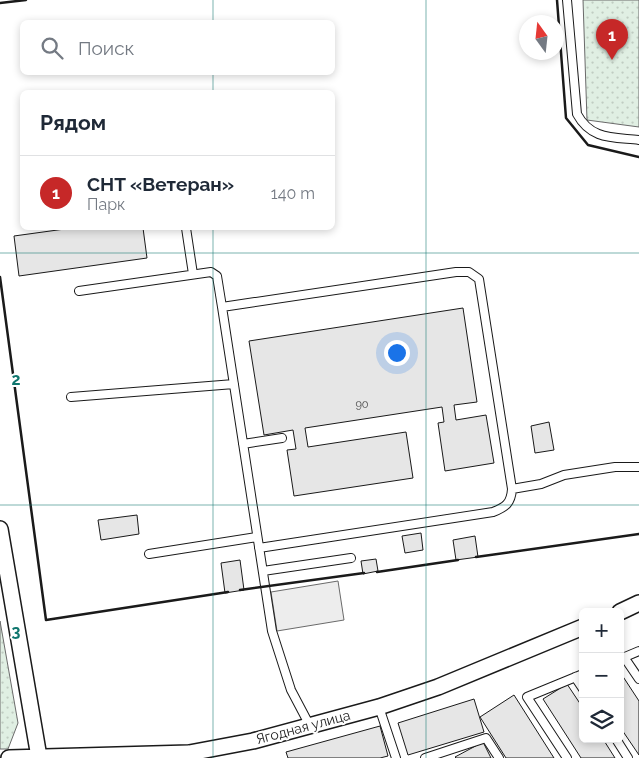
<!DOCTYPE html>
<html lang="ru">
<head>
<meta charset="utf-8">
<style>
  :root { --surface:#fff; --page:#f6f6f7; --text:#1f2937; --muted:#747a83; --line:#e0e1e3; --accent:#c62828 }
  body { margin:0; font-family:Raleway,sans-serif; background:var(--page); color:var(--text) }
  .controls { position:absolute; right:15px; bottom:15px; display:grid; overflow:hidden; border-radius:8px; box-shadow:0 2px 8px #0003 }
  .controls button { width:45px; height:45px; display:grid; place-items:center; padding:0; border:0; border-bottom:1px solid var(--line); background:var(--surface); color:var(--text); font:25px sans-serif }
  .compass { position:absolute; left:519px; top:15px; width:45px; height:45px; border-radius:50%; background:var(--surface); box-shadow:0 2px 8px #0003; rotate:345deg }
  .you { position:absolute; left:396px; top:352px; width:18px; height:18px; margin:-12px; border:4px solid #fff; border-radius:50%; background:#1a73e8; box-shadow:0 0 0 8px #1a73e833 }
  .badge { display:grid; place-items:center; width:32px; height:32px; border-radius:50%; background:var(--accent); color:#fff; font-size:16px; font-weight:700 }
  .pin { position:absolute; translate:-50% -41px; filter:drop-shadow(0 1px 2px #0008) }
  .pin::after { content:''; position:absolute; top:26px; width:18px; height:15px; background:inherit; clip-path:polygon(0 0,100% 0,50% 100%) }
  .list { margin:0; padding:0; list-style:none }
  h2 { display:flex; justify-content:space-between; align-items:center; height:65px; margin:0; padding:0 20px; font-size:21px }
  h2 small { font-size:16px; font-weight:400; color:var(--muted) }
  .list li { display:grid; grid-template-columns:32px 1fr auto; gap:15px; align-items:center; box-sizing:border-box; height:75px; padding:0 20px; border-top:1px solid var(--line) }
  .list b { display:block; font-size:19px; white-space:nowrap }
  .list p { margin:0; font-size:16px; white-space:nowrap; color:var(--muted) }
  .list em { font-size:16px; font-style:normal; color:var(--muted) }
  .icon { flex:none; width:28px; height:28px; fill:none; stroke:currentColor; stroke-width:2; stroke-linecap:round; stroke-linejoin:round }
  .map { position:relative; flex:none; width:639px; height:758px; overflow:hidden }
  .search { position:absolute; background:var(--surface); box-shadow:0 2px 8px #0003; left:20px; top:20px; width:315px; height:55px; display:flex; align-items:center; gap:12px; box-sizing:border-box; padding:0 18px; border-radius:8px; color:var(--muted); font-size:19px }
  .panel { position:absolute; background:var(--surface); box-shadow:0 2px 8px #0003; left:20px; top:90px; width:315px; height:140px; border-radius:8px }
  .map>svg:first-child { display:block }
</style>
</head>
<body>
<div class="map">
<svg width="639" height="758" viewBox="0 0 639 758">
  <defs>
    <pattern id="grass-dots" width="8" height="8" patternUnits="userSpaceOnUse" patternTransform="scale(1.25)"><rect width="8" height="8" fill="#e0efe3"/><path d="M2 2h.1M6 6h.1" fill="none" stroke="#c0ccc2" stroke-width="1.8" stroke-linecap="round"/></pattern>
  </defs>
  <rect width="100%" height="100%" fill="#fff"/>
  <path fill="url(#grass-dots)" stroke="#6a6a6a" d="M583 0H639V127L587 120Z
    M0 621 18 723 8 749H0Z"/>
  <path fill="#ededed" stroke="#6a6a6a" d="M338 581 344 620 277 631 271 592Z"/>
  <path fill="#e6e6e6" stroke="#1a1a1a" d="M72 228H143L147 258 19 276 14 236Z
    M463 308 477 402 454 405 456 420 486 415 494 463 445 471 438 423 444 422 442 407 305 428 308 447 406 432 413 478 294 496 287 450 296 449 293 430 264 435 249 341Z
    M549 422 554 450 535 453 531 426Z
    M137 515 139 534 101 540 98 520Z
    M421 533 423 550 405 553 402 536Z
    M475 536 478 557 456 560 453 540Z
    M376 559 378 571 363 574 361 561Z
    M240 560 244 590 225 593 221 563Z
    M620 672 639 701V755L620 727Z
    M567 684 583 708V739H603L615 758H581L543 699Z
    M514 695 554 758H506L480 717Z
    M474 699 484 732 408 755 398 723Z
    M380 726 388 756 380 758H288L286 752Z
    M483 742 491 758H456L455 757Z"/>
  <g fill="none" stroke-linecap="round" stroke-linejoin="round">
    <defs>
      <path id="lane" d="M567 0 577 114C591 140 613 137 639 140
        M186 228 193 274
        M79 291 211 272 217 276 222 307
        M71 397 234 384
        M243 444 282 438
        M512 489 541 484 564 475 615 467H639
        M259 548 493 512C506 507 511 503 512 489L479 279 469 272H456L222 307 272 631 291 690 310 726
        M149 554 257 537
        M263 571 351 558
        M624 657 639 679
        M620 659 639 651
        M575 677 583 689
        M379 707 396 758
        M616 739 628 758
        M425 758 486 738 499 758
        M567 758 527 697 583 674"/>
      <path id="street" d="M0 529 39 757
        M620 612 639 603
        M9 758 189 753 253 741 379 707 438 687 583 627"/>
    </defs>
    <use href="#lane" stroke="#1a1a1a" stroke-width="10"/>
    <use href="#street" stroke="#1a1a1a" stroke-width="18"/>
    <use href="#lane" stroke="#fff" stroke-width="8"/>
    <use href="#street" stroke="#fff" stroke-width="15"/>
    <path stroke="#1a1a1a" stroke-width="2.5" d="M557 0 566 118 588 145 639 157
      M0 3 26 0
      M0 277 46 620 228 592
      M476 557 639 534
      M377 572 458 560
      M240 590 364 573"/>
  </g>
  <path fill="none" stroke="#0f766e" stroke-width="1" stroke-opacity="0.55" d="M213 0V22M426 0V758M213 72V92M213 228V758M0 253H639M0 505H639"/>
  <g text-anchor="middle" stroke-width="4" stroke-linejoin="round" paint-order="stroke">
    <g font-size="11" fill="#4d4d4d">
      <text x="362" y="408">90</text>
    </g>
    <g font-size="14" fill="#1a1a1a" stroke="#fff">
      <text transform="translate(303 727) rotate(-15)" y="5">Ягодная улица</text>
    </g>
  </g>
  <g font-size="16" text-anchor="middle" font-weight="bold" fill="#0f766e" stroke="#fff" stroke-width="4" stroke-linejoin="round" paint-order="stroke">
    <text x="16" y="385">2</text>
    <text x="16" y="637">3</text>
  </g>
</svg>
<div class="controls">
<button>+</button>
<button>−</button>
<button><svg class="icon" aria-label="layers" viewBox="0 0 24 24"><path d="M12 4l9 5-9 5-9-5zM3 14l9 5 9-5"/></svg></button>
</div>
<svg class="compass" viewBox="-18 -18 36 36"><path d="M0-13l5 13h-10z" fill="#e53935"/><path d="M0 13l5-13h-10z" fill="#747a83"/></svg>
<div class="you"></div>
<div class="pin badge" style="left:612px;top:60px">1</div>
<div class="search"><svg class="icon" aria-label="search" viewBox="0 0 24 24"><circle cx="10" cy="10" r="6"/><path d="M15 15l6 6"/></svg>Поиск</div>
<section class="panel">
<h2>Рядом<small></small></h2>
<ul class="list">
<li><span class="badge">1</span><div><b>СНТ «Ветеран»</b><p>Парк</p></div><em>140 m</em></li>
</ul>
</section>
</div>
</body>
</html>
